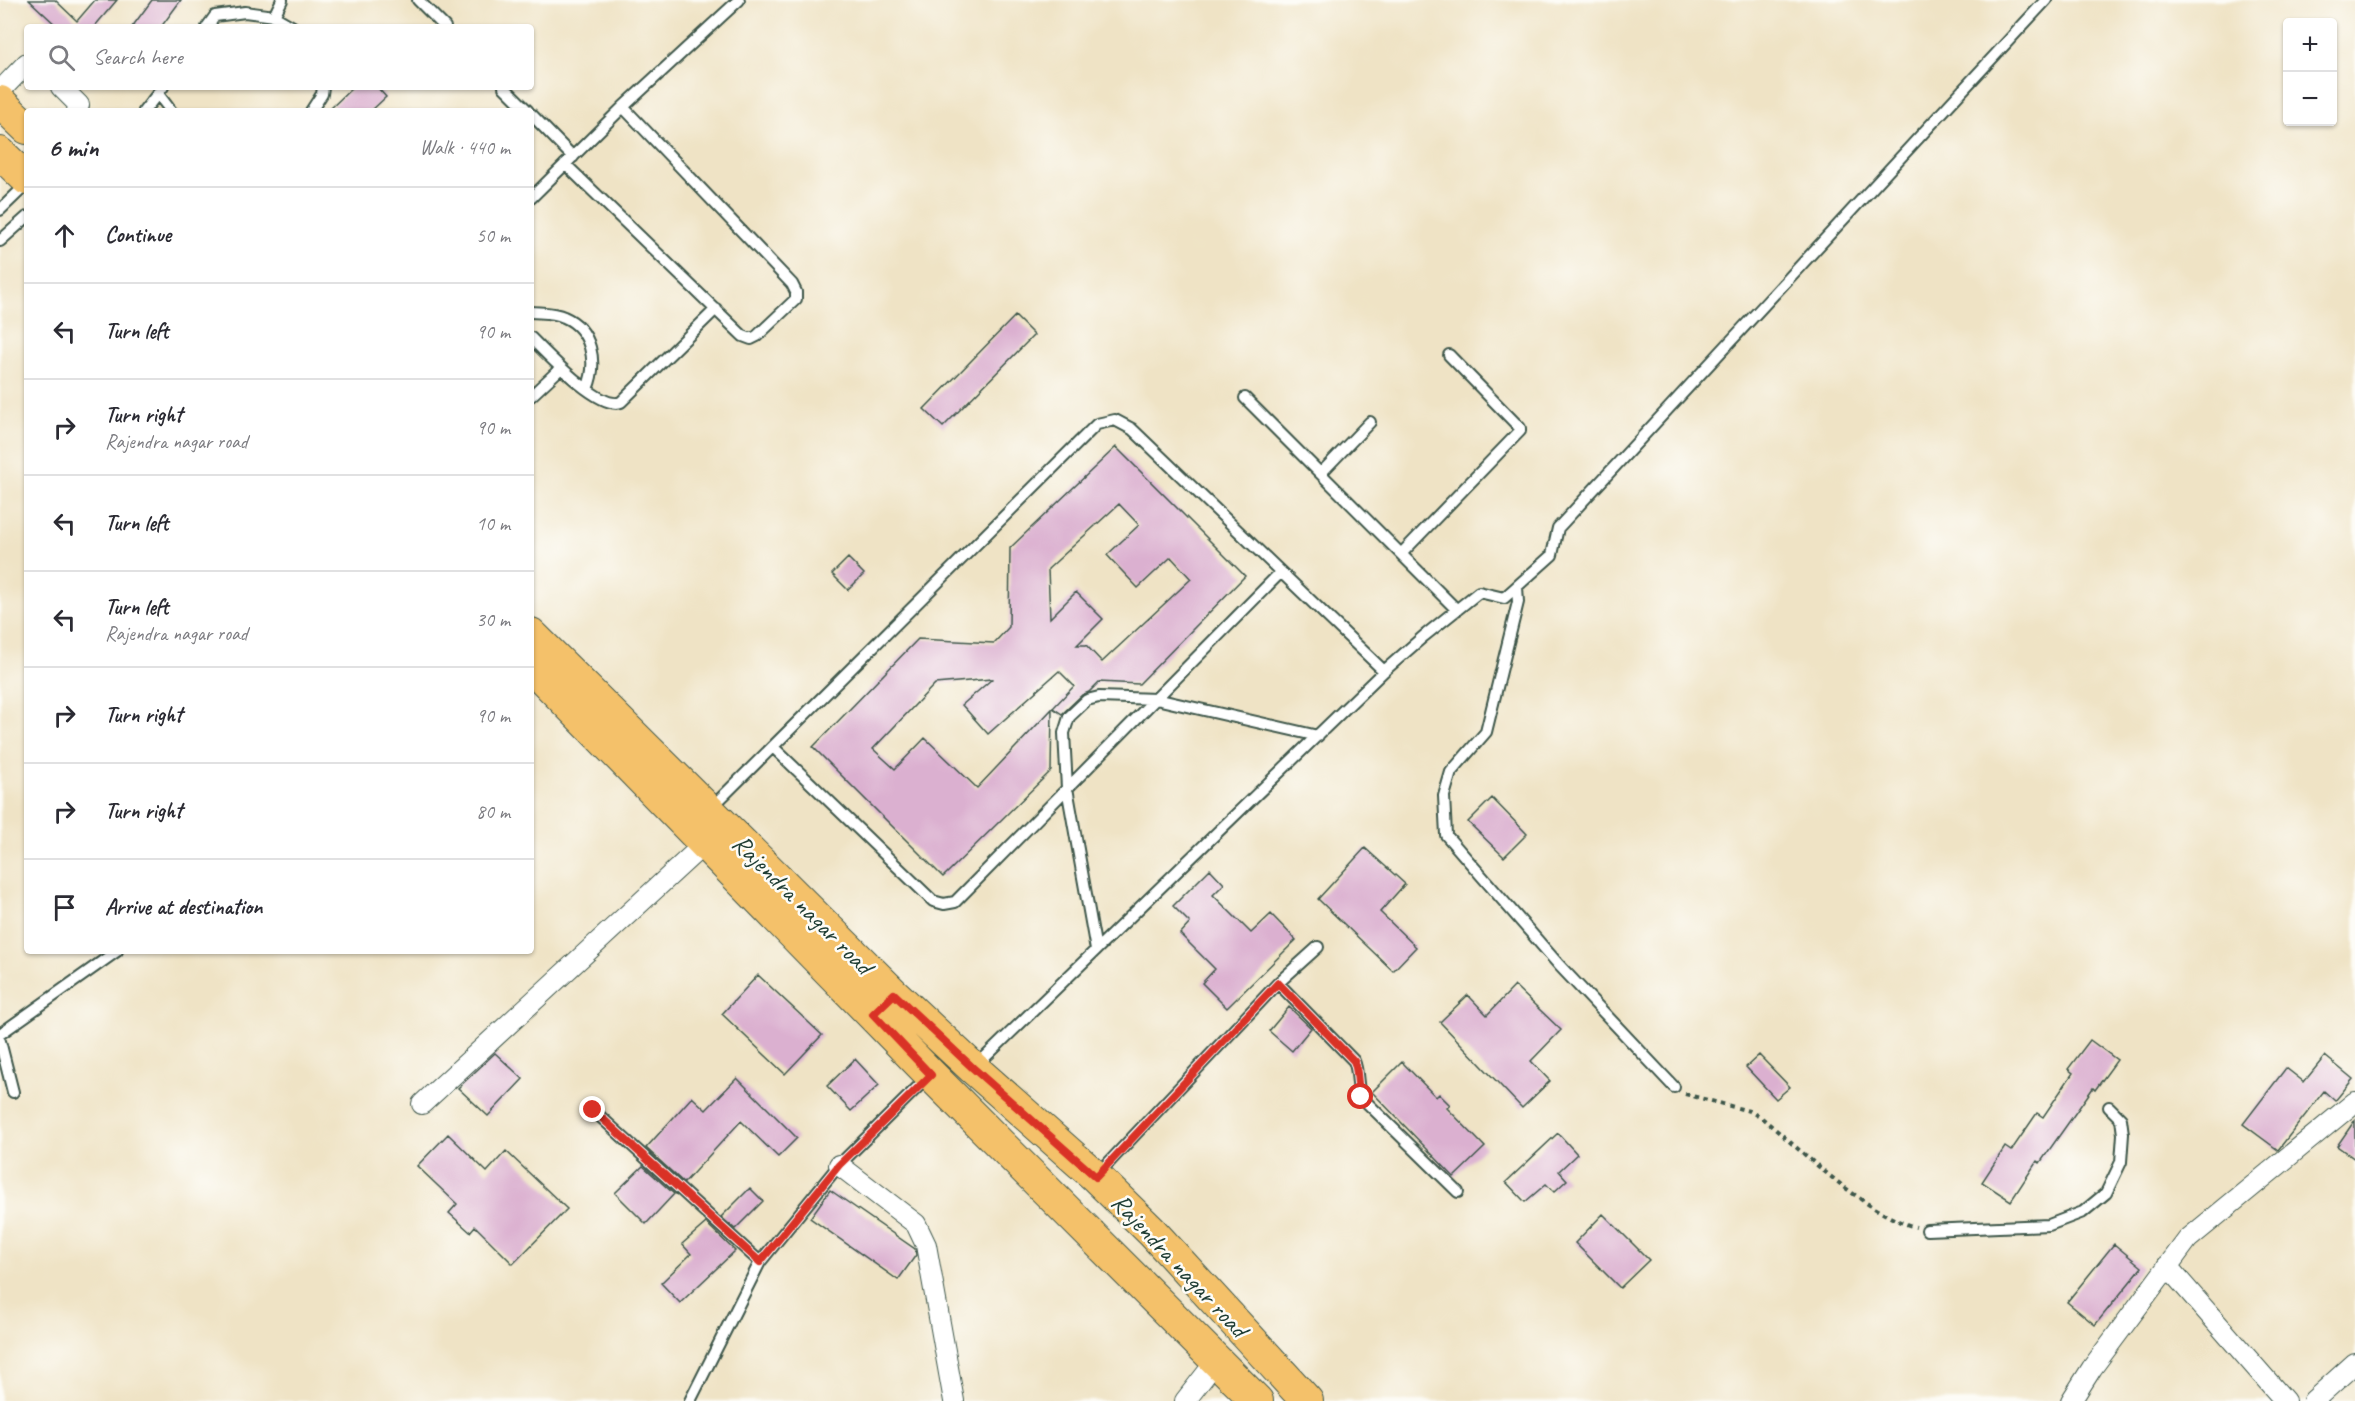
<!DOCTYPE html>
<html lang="en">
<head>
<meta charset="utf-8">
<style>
  :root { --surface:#fff; --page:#f2f2f3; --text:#2b2b33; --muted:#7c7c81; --line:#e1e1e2 }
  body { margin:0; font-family:Caveat,sans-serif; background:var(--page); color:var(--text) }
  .controls { position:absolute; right:18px; top:18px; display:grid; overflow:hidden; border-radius:6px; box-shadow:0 2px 4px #0004 }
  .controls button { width:54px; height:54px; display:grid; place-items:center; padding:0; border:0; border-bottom:2px solid var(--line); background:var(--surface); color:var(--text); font:30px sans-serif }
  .stop { position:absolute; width:18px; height:18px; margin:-14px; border:4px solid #d93025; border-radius:50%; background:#fff }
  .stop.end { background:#d93025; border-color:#fff; box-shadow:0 2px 6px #0008 }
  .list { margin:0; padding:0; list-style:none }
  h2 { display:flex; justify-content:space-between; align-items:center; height:78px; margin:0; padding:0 24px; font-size:26px }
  h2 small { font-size:20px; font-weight:400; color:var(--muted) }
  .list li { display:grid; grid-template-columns:39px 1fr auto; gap:18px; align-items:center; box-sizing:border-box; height:96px; padding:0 24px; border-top:2px solid var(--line) }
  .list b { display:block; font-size:22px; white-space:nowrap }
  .list p { margin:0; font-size:20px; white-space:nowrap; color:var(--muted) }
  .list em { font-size:20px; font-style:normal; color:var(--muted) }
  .icon { flex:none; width:33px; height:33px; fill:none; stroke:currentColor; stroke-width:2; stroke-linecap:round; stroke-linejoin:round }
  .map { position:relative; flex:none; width:2355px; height:1401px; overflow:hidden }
  .search { position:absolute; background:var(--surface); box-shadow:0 2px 4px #0004; left:24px; top:24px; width:510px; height:66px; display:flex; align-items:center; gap:15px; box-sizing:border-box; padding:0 21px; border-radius:6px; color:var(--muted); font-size:22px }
  .panel { position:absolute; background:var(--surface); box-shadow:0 2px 4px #0004; left:24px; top:108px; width:510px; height:846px; border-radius:6px }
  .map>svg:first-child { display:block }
</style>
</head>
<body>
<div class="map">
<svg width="2355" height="1401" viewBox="0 0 2355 1401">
  <rect width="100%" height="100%" fill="#fdfcf7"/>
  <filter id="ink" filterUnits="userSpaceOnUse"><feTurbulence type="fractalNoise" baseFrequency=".0167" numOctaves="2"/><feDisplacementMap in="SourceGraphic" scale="12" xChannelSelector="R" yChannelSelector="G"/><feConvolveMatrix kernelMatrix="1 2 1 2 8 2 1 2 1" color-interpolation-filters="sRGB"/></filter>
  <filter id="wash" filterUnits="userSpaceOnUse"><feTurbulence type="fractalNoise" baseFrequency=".008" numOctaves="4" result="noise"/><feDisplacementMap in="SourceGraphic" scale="24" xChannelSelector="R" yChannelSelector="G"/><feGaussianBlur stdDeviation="1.35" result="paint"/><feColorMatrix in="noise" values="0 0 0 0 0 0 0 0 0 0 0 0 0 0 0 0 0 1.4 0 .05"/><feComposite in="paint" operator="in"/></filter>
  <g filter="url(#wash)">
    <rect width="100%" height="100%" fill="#efe3c5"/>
    <g id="blocks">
      <path fill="#dbb0d0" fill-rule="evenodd" d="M29 0H55L77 21 95 0H117L94 27H58Z
        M152 0H181L161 27H132Z
        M353 87H377L386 97 371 111H328Z
        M1015 316 1034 335 943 427 924 409Z
        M1116 447 1245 576 1139 684 1099 682 1089 692 1082 695 1062 714 1053 708 1074 686 1059 671 988 734 962 705 992 679 935 684 873 749 895 769 925 738 977 788 1052 709 1051 771 943 877 813 747 918 639 994 643 1009 627 1010 548ZM1119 504 1139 525 1107 555 1138 588 1171 557 1191 579 1102 662 1086 645H1077L1103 619 1076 592 1050 618 1048 569Z
        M848 558 864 574 848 590 832 574Z
        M1492 798 1527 834 1504 857 1468 822Z
        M1365 848 1405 884 1380 912 1416 947 1393 971 1318 899Z
        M1210 869 1224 884 1213 895 1251 933 1271 914 1296 940 1227 1008 1202 983 1215 969 1180 934 1190 923 1173 906Z
        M758 975 822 1035 785 1074 722 1014Z
        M1515 986 1561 1030 1531 1061 1550 1081 1522 1108 1440 1022 1468 995 1487 1015Z
        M1289 1007 1311 1028 1292 1051 1269 1031Z
        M2090 1040 2117 1060 2095 1090 2093 1088 2040 1163 2037 1161 2011 1201 1982 1182 2005 1147 2011 1151 2037 1113 2043 1117 2073 1073 2068 1069Z
        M495 1053 523 1079 488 1116 458 1088Z
        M1759 1055 1790 1087 1776 1099 1746 1067Z
        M2325 1056 2353 1079 2335 1101 2324 1091 2278 1150 2243 1124 2286 1068 2304 1082Z
        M855 1059 879 1085 851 1111 827 1086Z
        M1402 1062 1436 1097 1439 1094 1450 1105 1447 1108 1485 1147 1454 1177 1372 1092Z
        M737 1078 797 1138 778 1157 741 1121 684 1183 646 1148 692 1097 706 1110Z
        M2355 1120V1159L2337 1146Z
        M1558 1133 1577 1154 1559 1171 1567 1180 1554 1192 1546 1184 1525 1202 1506 1182Z
        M448 1134 487 1172 506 1151 567 1209 513 1264 475 1226 470 1232 449 1213 457 1204 417 1166Z
        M643 1166 674 1194 646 1224 615 1193Z
        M750 1188 763 1201 735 1229 721 1217Z
        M830 1190 915 1249 916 1255 898 1280 810 1218Z
        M1603 1214 1649 1260 1620 1288 1575 1243Z
        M706 1223 735 1251 680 1303 661 1283 691 1254 682 1244Z
        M2114 1244 2142 1267 2095 1325 2067 1302Z"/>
    </g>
  </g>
  <g filter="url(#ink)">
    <use href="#blocks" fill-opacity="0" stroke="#3e564a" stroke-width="1.5"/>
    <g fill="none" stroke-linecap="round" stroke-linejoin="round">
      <defs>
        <path id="lane" d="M418 0 445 27
          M274 16 293 27
          M207 27 215 16 245 12 274 16 282 0
          M504 87 528 111
          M158 94 171 111
          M144 111 163 87
          M311 111 322 94 323 87
          M531 114 573 157
          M565 164 743 336 751 339 757 336 796 299V292L792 284 623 107
          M531 198 623 107 739 0
          M0 210 27 184
          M0 241 27 217
          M531 312C541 313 554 312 564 317 592 329 598 363 587 389
          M531 338C547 354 600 411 621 402L716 309
          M531 396 561 368
          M1245 398 1457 610
          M1321 473 1370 422
          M1401 554 1520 431V428L1449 355
          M1517 587 1518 602 1486 732 1451 772 1444 796 1446 835 1559 965 1674 1087
          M773 747 933 901 944 904 955 902 1281 572
          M711 808 1097 424 1115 420 1132 429 1384 671
          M1096 950 1067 788 1064 733 1069 717 1087 700 1099 697 1156 699 1318 736
          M1278 983 1354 1061C1359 1073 1356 1084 1361 1097L1458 1192
          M0 1034 117 951
          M0 1041 13 1092
          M976 1066 1384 671 1424 636 1479 592 1504 598 1552 555 1558 528 2046 0
          M593 1110 760 1262
          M1098 1174 1278 983 1318 947
          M1927 1230 2049 1225 2083 1212 2106 1193 2121 1162 2123 1134 2121 1119 2109 1107
          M690 1401 760 1262 839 1165 928 1077"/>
        <path id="street" d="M61 87 79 105 77 111
          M0 91 27 63
          M422 1104 703 845
          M839 1165 916 1224 926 1245 954 1401
          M2167 1266 2285 1401
          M1185 1401 1217 1360
          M2071 1401 2092 1368 2188 1239 2355 1102
          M2313 1401 2355 1363"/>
        <path id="primary" d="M0 102 27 128
          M0 153 27 179
          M531 634 894 994 973 1068 1096 1177 1152 1232 1307 1401
          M531 666 931 1075 1257 1401"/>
      </defs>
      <use href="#lane" stroke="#3e564a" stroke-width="14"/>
      <use href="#street" stroke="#3e564a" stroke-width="22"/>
      <use href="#primary" stroke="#3e564a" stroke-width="34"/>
      <path stroke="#3e564a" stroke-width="4" stroke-dasharray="4.5 4.5" stroke-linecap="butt" d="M1685 1094 1749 1111 1762 1118C1801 1150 1868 1216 1916 1227"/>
      <use href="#lane" stroke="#fff" stroke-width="10"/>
      <use href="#street" stroke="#fff" stroke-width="20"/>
      <use href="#primary" stroke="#f4c16a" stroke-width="32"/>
    </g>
  </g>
  <g fill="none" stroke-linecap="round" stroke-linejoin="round" filter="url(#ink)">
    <path stroke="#d93025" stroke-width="8" d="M593 1110 760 1262 839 1165 931 1075 873 1014 894 994 973 1068 1096 1177 1278 983 1354 1061C1359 1072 1356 1084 1361 1097"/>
  </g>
  <g text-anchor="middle" stroke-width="5" stroke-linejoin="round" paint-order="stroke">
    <g font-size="26" fill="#1f3d34" stroke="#fdfcf7">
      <text transform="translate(803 904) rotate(45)" y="9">Rajendra nagar road</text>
      <text transform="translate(1180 1265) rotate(47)" y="9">Rajendra nagar road</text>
    </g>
  </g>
</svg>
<div class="controls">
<button>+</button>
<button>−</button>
</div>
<div class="stop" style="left:1361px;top:1097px"></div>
<div class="stop end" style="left:593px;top:1110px"></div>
<div class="search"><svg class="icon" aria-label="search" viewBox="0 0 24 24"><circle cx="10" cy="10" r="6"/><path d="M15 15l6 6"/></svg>Search here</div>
<section class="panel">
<h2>6 min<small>Walk · 440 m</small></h2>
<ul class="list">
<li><svg class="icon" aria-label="ahead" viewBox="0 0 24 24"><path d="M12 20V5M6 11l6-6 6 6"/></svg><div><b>Continue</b></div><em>50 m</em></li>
<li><svg class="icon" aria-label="left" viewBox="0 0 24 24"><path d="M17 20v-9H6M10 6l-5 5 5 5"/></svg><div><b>Turn left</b></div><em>90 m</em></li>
<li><svg class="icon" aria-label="right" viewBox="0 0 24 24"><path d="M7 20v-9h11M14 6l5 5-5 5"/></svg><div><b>Turn right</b><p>Rajendra nagar road</p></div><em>90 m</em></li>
<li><svg class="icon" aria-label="left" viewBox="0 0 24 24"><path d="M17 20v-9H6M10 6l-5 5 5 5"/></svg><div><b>Turn left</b></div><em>10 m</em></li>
<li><svg class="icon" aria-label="left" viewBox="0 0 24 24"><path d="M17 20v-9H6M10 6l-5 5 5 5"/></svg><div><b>Turn left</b><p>Rajendra nagar road</p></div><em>30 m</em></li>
<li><svg class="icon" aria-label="right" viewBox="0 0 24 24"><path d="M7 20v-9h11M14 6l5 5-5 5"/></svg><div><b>Turn right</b></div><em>90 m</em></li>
<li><svg class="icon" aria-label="right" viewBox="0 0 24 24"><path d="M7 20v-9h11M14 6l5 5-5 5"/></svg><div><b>Turn right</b></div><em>80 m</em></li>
<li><svg class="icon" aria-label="arrive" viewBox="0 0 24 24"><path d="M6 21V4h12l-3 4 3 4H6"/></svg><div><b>Arrive at destination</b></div></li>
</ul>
</section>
</div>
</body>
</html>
